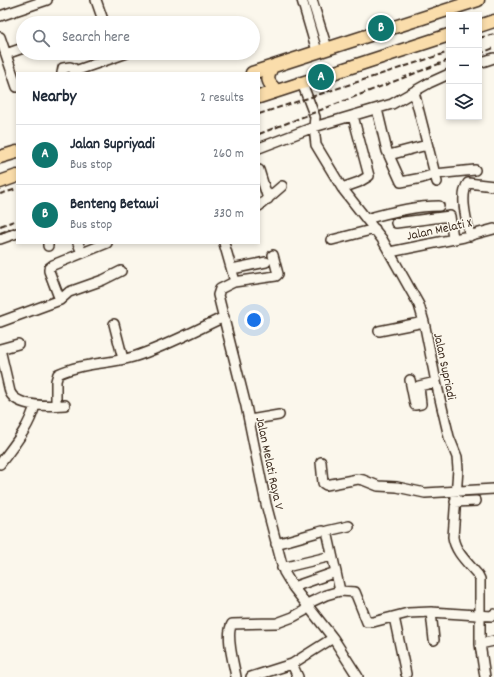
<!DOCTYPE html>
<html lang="en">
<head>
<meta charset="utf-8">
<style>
  :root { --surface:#fff; --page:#f6f6f7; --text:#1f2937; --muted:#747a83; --line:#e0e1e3; --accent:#0f766e }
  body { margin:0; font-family:Dekko,sans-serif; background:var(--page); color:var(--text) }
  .controls { position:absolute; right:12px; top:12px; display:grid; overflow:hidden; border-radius:0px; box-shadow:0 2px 6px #0003 }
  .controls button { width:36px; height:36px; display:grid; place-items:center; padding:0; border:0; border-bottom:1px solid var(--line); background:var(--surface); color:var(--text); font:20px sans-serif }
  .you { position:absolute; left:254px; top:320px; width:14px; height:14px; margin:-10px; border:3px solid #fff; border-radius:50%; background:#1a73e8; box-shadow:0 0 0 6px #1a73e833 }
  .badge { display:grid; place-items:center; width:26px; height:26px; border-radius:50%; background:var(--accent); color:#fff; font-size:13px; font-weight:700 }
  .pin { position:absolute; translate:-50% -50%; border:2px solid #fff; box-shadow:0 1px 4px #0006 }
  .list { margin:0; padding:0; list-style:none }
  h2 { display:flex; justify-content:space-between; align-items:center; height:52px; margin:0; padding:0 16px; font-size:17px }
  h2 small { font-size:13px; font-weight:400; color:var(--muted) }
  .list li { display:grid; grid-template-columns:26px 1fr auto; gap:12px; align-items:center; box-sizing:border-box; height:60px; padding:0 16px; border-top:1px solid var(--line) }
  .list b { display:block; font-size:15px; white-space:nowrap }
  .list p { margin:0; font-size:13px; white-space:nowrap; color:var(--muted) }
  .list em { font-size:13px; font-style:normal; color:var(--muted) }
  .icon { flex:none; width:22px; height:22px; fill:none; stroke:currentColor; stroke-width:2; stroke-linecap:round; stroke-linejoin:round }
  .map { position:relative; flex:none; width:494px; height:677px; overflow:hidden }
  .search { position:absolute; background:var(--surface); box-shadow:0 2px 6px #0003; left:16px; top:16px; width:244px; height:44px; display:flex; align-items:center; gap:10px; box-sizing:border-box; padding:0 14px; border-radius:22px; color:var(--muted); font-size:15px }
  .panel { position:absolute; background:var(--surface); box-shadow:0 2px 6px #0003; left:16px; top:72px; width:244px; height:172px; border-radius:0px }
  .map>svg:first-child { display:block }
</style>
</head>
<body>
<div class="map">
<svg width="494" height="677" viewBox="0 0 494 677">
  <rect width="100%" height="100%" fill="#fbf7ec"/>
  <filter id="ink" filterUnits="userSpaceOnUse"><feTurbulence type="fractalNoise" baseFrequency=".025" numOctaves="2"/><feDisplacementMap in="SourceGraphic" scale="8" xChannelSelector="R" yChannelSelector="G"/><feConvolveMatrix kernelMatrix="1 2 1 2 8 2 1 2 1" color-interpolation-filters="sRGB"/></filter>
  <g filter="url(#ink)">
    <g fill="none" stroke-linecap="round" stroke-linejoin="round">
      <defs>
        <path id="minor" d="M96 0 104 23
          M302 0 317 51
          M312 0 327 48
          M0 16 47 0
          M0 37 17 87
          M6 54 23 48
          M479 63 494 58
          M75 71 127 53
          M62 73 63 68 70 67 73 68 75 73
          M302 83 315 117 314 127 316 145 342 188 382 239 419 305 424 322 436 382 449 437 457 457 458 469 453 537C455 552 468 563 478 575L480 579V644L485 677
          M414 92 437 182
          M377 109 387 151 401 182 422 178 435 174 475 170
          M259 148 314 127 392 104 429 83 449 74
          M389 155 427 145
          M259 170 268 199
          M342 188 359 182 369 176 353 116
          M259 206 282 186
          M366 219C390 212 414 206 439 206
          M396 223 450 216 453 239
          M470 236C467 222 459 195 468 183L494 186
          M0 239 17 233
          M332 240 375 229
          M48 243V246
          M78 243 82 253
          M224 243 234 278V282
          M390 252 464 237 494 229
          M273 255 278 274 276 276 234 282 220 289 218 295 246 406 266 504 284 572 293 587 333 638 358 677
          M232 269 266 262
          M60 300 49 271V268L53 265 107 243
          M0 322 60 300 69 292 103 280 121 271
          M114 324 123 359
          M379 331 424 322
          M0 349 10 392C17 408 50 406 65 405
          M0 349 18 344
          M410 380 415 405 421 404 419 386 436 382
          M56 405V381L58 374C81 363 109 364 133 357 165 347 194 331 224 317
          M249 420 279 415
          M321 462 323 483 326 485 358 479 363 480 378 486 397 487 425 493 494 489
          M0 464C14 445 29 428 35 405
          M455 502 476 501
          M276 544 322 531
          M282 568 332 556
          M293 587 336 572
          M340 591 327 531 349 526
          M431 612 492 616 494 614
          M394 617 406 674
          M480 644 494 641
          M292 664 298 677
          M236 677C234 664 225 635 232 624L277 623 293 617 304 611 311 602 326 595 340 591 355 592 367 622H373L408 613 431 612 434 640
          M251 677 292 664 333 638"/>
        <path id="major" d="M479 26 494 21
          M272 67C266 79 267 82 277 91
          M252 73 478 0
          M259 97 449 35
          M0 157 17 152
          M0 182 17 176"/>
      </defs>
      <use href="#minor" stroke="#3b2a1e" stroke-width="12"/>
      <use href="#major" stroke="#3b2a1e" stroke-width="15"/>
      <use href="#minor" stroke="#fbf7ec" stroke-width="9"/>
      <use href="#major" stroke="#faddab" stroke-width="12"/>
      <path stroke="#3b2a1e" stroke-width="2" stroke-dasharray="6 3" stroke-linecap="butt" d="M479 38 494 34
        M479 54 494 48
        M259 114 449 52
        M259 134 449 60
        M0 194 17 189
        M0 226 17 220
        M0 233 17 227"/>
    </g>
  </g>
  <g text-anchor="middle" stroke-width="3" stroke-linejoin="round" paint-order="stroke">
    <g font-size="13" fill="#3b2a1e" stroke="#fbf7ec">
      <text transform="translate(439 228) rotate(-12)" y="5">Jalan Melati X</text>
      <text transform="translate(446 366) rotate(78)" y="5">Jalan Supriadi</text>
      <text transform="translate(271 463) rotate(78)" y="5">Jalan Melati Raya V</text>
    </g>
  </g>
</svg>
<div class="controls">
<button>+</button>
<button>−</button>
<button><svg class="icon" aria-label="layers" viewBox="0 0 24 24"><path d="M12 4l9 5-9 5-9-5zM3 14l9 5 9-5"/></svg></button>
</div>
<div class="you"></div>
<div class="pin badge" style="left:321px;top:77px">A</div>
<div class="pin badge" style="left:381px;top:28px">B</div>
<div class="search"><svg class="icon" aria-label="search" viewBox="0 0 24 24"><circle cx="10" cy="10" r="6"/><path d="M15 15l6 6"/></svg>Search here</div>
<section class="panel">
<h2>Nearby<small>2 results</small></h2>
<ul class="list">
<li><span class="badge">A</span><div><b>Jalan Supriyadi</b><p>Bus stop</p></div><em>260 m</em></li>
<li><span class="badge">B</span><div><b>Benteng Betawi</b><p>Bus stop</p></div><em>330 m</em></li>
</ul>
</section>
</div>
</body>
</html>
